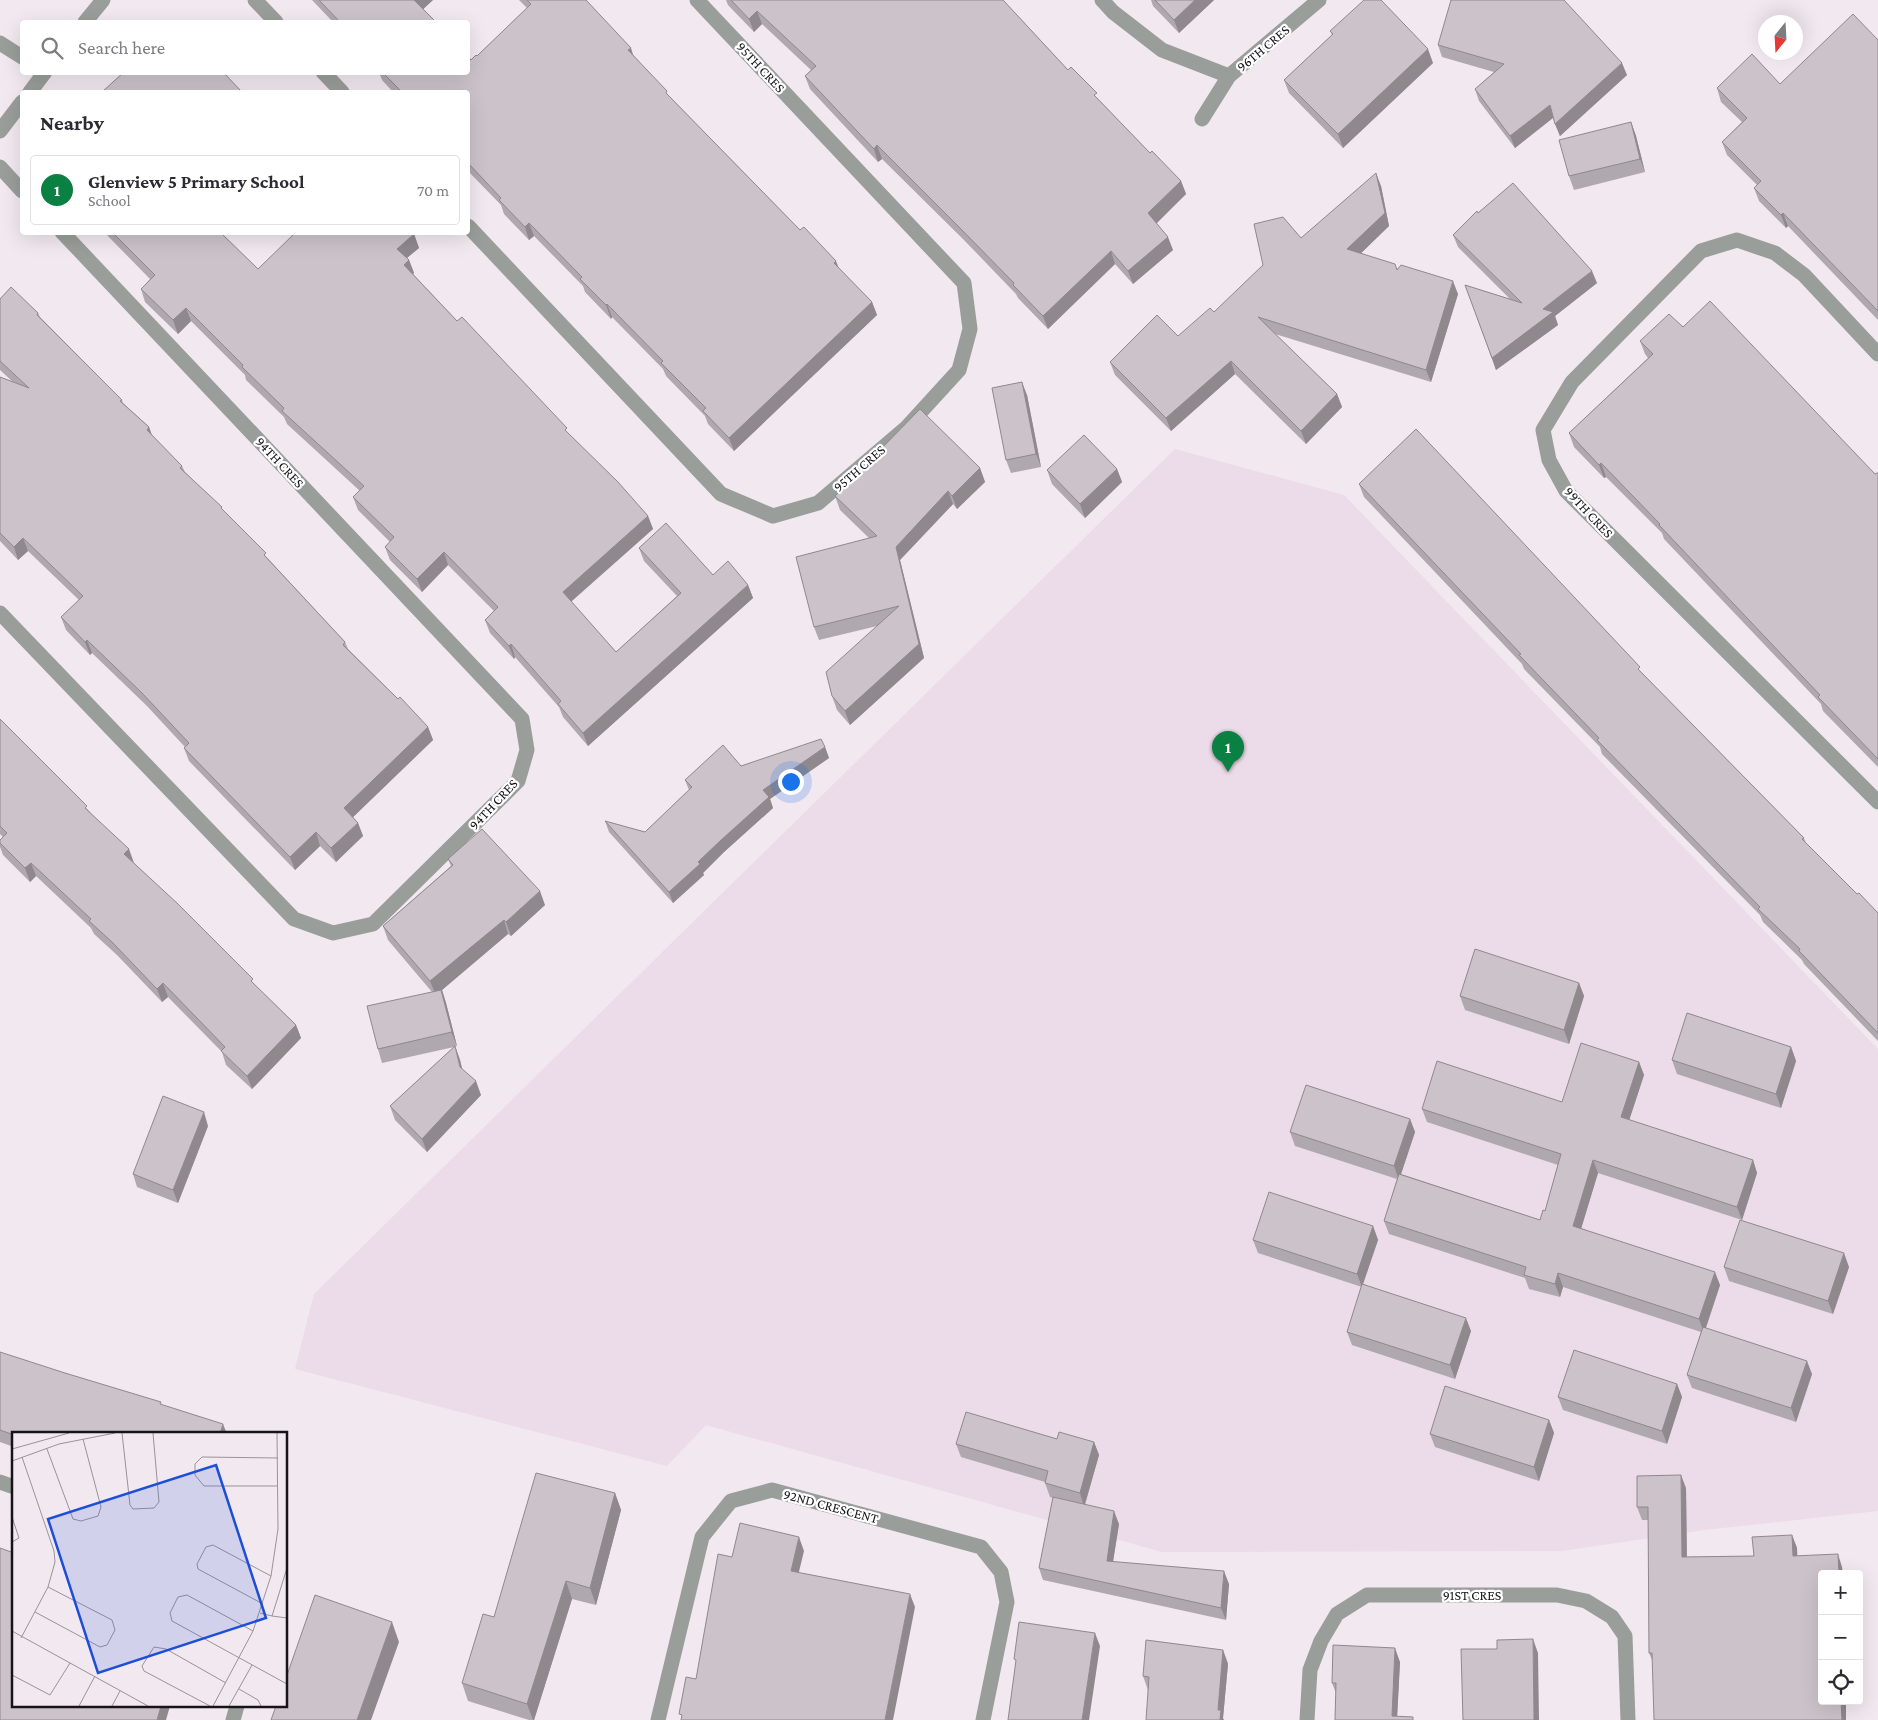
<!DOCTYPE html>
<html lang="en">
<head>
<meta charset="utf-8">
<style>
  :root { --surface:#fff; --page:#f7f7f7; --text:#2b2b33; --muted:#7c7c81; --line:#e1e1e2; --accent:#0b8043 }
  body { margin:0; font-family:"Crimson Pro",serif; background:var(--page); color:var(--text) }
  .controls { position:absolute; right:15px; bottom:15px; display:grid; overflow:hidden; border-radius:5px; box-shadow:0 5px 20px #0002 }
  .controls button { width:45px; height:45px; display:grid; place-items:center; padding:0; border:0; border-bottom:1px solid var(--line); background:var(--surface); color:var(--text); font:25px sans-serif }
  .compass { position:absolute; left:1758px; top:15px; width:45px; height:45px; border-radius:50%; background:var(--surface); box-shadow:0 5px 20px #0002; rotate:198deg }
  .you { position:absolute; left:790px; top:781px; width:18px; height:18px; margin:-12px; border:4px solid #fff; border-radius:50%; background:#1a73e8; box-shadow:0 0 0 8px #1a73e833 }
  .badge { display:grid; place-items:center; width:32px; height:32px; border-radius:50%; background:var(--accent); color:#fff; font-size:16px; font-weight:700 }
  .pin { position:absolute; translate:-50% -41px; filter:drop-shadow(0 1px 2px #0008) }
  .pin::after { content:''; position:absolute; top:26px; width:18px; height:15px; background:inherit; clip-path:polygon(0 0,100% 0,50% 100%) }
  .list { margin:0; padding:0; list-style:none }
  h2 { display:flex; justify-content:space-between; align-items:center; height:65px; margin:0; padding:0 20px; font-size:21px }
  h2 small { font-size:16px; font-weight:400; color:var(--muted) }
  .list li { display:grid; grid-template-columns:32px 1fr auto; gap:15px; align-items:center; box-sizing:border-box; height:70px; margin:0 10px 10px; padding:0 10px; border:1px solid var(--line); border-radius:5px }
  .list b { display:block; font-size:19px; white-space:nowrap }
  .list p { margin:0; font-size:16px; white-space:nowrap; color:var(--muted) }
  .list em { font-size:16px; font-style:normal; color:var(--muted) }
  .icon { flex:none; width:28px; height:28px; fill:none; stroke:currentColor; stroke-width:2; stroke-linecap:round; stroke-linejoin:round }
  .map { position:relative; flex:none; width:1878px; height:1720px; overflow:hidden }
  .search { position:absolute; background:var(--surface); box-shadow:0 5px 20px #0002; left:20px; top:20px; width:450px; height:55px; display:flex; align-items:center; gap:12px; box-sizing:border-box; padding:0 18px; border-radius:5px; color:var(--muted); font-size:19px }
  .panel { position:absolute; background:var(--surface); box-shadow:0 5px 20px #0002; left:20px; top:90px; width:450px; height:145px; border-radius:5px }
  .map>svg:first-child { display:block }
</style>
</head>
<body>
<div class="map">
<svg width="1878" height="1720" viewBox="0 0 1878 1720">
  <rect width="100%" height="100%" fill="#f2e8f0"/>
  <path fill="#ecdbe8" d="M1175 449 1344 495 1878 1049V1511L1704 1530 1562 1551 1162 1552 706 1425 667 1466 295 1369 314 1294Z"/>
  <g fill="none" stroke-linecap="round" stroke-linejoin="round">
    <path stroke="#999e9a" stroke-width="15" d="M255 0 276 22
      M1102 0 1113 12 1162 50 1229 76 1319 0
      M85 22 103 0
      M0 43 22 57
      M323 72 342 92
      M30 92 45 72
      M1202 119 1229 76
      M0 131 22 102
      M0 167 22 191
      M468 226 721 494 773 516 818 503 906 428 959 370 970 329 964 283 697 0
      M1878 354 1804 275 1775 253 1737 240 1701 251 1572 382 1543 430 1549 460 1566 491 1878 802
      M0 613 294 919 333 933 373 924 518 781 527 750 522 719 62 232
      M0 1482 14 1487
      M233 1720 237 1706
      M658 1720 702 1537 731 1501 772 1490 981 1547 1001 1572 1007 1602 983 1720
      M1307 1720 1310 1670 1321 1641 1337 1614 1367 1595H1557L1586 1601 1612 1617 1625 1636 1628 1720"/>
  </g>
  <path fill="#afa8ae" d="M312 0H433L423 9 436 22H333Z
    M519 0H586L634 56 669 96 800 230 872 302 877 315 734 451 708 424 705 416 666 376 663 369 612 317 611 319 585 292 583 286 534 236 529 240 504 214 501 205 468 171V92H393L382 80 379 72H468L471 60 477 56 527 8Z
    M726 0H1003L1068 70 1099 100 1150 153 1181 181 1186 194 1156 223 1173 250 1133 284 1115 264 1048 329 1018 298 1016 294 963 239 882 159 878 162 810 89 805 76 811 70 762 24 754 32 728 5Z
    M1151 0H1214L1179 33 1153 6Z
    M1330 31 1433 63 1343 148 1289 93 1284 80 1332 35Z
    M1878 40V320L1788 226 1786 228 1759 201 1754 188 1757 185 1727 155 1722 142 1742 122 1721 102 1717 88 1780 84Z
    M1438 45 1627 75 1560 136 1553 118 1515 148 1479 101 1475 89 1494 72 1442 57Z
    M1631 122 1636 136 1645 172 1574 190 1569 176Z
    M1381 186 1389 226 1361 253 1458 294 1431 382 1275 334 1337 394 1342 407 1306 444 1235 374 1171 431 1115 375 1110 362 1178 336 1214 312 1301 238Z
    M1478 213 1597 283 1555 316 1558 325 1496 370 1465 285 1510 299 1458 247 1453 235Z
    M104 232H220L258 269 414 234 419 248 407 258 409 260 414 273 413 274 457 321 569 434 648 516 653 529 571 602 616 652 677 596 644 561 639 548 713 575 748 585 753 598 588 746 563 717 559 707 515 657 514 659 490 633 485 620 494 611 448 565 422 592 390 560 385 547 390 542 358 510 353 497 360 491 287 424 284 417 246 380 245 375 191 321 178 334 145 302 141 289 150 279Z
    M0 299 38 313 40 317 122 400 123 403 149 427 152 436 182 466 185 472 223 510 345 642 348 649 398 699 428 727 433 740 353 817 358 823 363 836 336 862 320 846 295 870 189 761 184 748 185 747 147 706 92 653 90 655 66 630 61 617 79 600 28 551 18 560 0 541V377L13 382 0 370Z
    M1683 327 1875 474 1878 473V767L1823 711 1821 704 1664 539 1662 533 1606 477 1604 478 1574 447 1569 433 1648 358 1645 354 1640 341Z
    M1027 395 1041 467 1011 473 1006 460Z
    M980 468 985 482 957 509 953 504 900 560 924 658 850 725 837 710 832 696 877 626 819 640 814 627 869 538 840 510 835 496Z
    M1117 469 1122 482 1085 518 1052 484 1047 470Z
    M1359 484 1642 673 1804 838 1806 843 1857 894 1878 913V1041L1804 964 1802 960 1763 922 1760 915 1602 754 1600 747 1524 669 1522 664 1364 497Z
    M0 719 89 811 134 863 256 986 296 1025 301 1038 252 1089 226 1065 222 1052 168 997 162 1002 117 955 94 934 91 928 36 876 30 882 3 855 0 847V840L3 837 0 834Z
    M825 747 829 758 770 799 773 808 724 852 703 873 704 875 673 903 609 832 605 821 645 832 689 790 685 780Z
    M448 859 545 905 511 936 508 934 442 990 446 1003 457 1046H455L460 1060 462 1069 481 1095 427 1152 395 1120 390 1106 454 1047 382 1063 378 1049 432 992 388 940 383 926 451 866Z
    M1579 983 1584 996 1569 1044 1465 1010 1460 996Z
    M1791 1047 1796 1061 1781 1108 1677 1074 1672 1060Z
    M1639 1062 1644 1075 1629 1120 1753 1160 1757 1173 1742 1220 1598 1173 1581 1228 1720 1285 1706 1328 1812 1374 1796 1422 1692 1388 1687 1375 1701 1332 1563 1287 1560 1297 1529 1289 1525 1278 1389 1234 1384 1221 1397 1179 1295 1146 1290 1132 1410 1119 1415 1132 1401 1174 1540 1220 1545 1211 1558 1165 1427 1122 1422 1109 1562 1102Z
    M208 1126 178 1203 137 1187 133 1174Z
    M1373 1226 1378 1240 1363 1284 1471 1331 1455 1379 1352 1345 1347 1332 1362 1287 1258 1253 1253 1240Z
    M1724 1267H1849L1833 1314 1729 1281Z
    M0 1352 14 1434V1447L0 1442Z
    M1677 1384 1682 1397 1667 1444 1563 1410 1558 1397Z
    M1549 1420 1554 1433 1539 1481 1435 1447 1430 1434Z
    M1057 1439 1094 1442 1099 1455 1085 1505 1119 1524 1113 1562 1229 1584 1226 1620 1043 1580 1039 1568 1053 1498 1050 1497 1045 1483V1482L961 1457 956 1444Z
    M1686 1488 1687 1557 1754 1556 1792 1535 1797 1548V1556L1842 1567 1822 1574V1701H1846V1720L1653 1662 1649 1653 1648 1520H1642L1637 1507Z
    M615 1493 621 1510 596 1605 572 1599 534 1720H529L468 1701 462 1683 494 1617Z
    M1223 1650 1228 1664 1223 1718 1148 1690 1143 1676Z
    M1400 1662 1397 1716 1335 1720 1336 1693 1332 1683Z"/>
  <path fill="#8f888d" d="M414 0H433L419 13Z
    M1195 0H1214L1179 33 1174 20Z
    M757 11 762 24 754 32 749 19Z
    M631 48 635 61 628 50Z
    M1428 49 1433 63 1343 148 1338 134Z
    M1622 63 1627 75 1560 136 1555 124Z
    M1550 105 1554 117 1515 148 1510 136Z
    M1631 122 1636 136 1645 172 1640 159Z
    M877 145 882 159 878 162 874 149Z
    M1376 173 1381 186 1389 226 1352 262 1347 249Z
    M1181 181 1186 194 1153 227 1148 213Z
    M1783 213 1788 226 1786 228 1781 215Z
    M529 223 534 236 529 240 525 227Z
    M414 234 419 248 402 262 397 249Z
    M1168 237 1173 250 1133 284 1128 271Z
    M1111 251 1115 264 1048 329 1043 316Z
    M409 260 414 273 409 278 404 265Z
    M836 261 841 274 834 263Z
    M1592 271 1597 283 1555 316 1558 325 1496 370 1492 358 1543 309Z
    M1453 281 1458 294 1431 382 1426 370Z
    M872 302 877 315 734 451 729 438Z
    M607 304 612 317 611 319 606 305Z
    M186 308 191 321 178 334 173 320Z
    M1231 361 1235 374 1171 431 1166 418Z
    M1022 382 1027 395 1041 467 1036 454Z
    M1337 394 1342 407 1306 444 1301 431Z
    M149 427 154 441 147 430Z
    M1601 463 1606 477 1604 478 1599 465Z
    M980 468 985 482 957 509 952 496Z
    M1117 469 1122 482 1085 518 1080 504Z
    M948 491 953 504 900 560 924 658 850 725 845 711 919 644 896 547Z
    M648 516 653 529 567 605 563 592Z
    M23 538 28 551 18 560 14 547Z
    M444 552 448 565 422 592 417 579Z
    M748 585 753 598 588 746 583 733Z
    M87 640 92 653 90 655 85 642Z
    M511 644 515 657 514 659 509 646Z
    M428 727 433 740 349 821 344 808Z
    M825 747 829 758 770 799 773 808 724 852 703 873 704 875 673 903 669 892 698 862 763 790Z
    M358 823 363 836 336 862 331 848Z
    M316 832 320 846 295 870 290 857Z
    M129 849 134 863 124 854Z
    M31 863 36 876 30 882 25 868Z
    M540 891 545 905 511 936 506 922Z
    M504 920 508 934 442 990 446 1003 457 1046 430 981Z
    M163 983 168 997 162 1002 157 989Z
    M1579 983 1584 996 1569 1044 1564 1030Z
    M296 1025 301 1038 252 1089 247 1076Z
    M455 1046 460 1060 465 1081 460 1067Z
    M1791 1047 1796 1061 1781 1108 1776 1094Z
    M1639 1062 1644 1075 1626 1130 1621 1117Z
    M476 1081 481 1095 427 1152 422 1139Z
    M204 1112 208 1126 178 1203 173 1190Z
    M1410 1119 1415 1132 1399 1180 1394 1166Z
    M1593 1160 1598 1173 1578 1239 1573 1226Z
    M1753 1160 1757 1173 1742 1220 1737 1207Z
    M1373 1226 1378 1240 1362 1287 1357 1274Z
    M1844 1253 1849 1267 1833 1314 1828 1301Z
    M1715 1272 1720 1285 1704 1333 1699 1319Z
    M1558 1273 1563 1287 1560 1297 1555 1284Z
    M1466 1318 1471 1331 1455 1379 1450 1365Z
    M1807 1361 1812 1374 1796 1422 1791 1408Z
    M1677 1384 1682 1397 1667 1444 1662 1431Z
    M1549 1420 1554 1433 1539 1481 1534 1467Z
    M223 1424 227 1434H220Z
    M1094 1442 1099 1455 1084 1507 1080 1493Z
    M1681 1475 1686 1488 1687 1570 1682 1557Z
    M615 1493 621 1510 596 1605 590 1588Z
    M1114 1511 1119 1524 1111 1574 1107 1561Z
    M1792 1535 1797 1548 1798 1569 1793 1556Z
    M799 1537 804 1551 796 1584 791 1571Z
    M1838 1554 1842 1567 1843 1574H1839Z
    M1224 1571 1229 1584 1226 1620 1221 1608Z
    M566 1581 572 1599 534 1720H533L527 1704Z
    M910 1594 915 1607 893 1720H885Z
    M392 1622 399 1642 371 1720H357Z
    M1095 1633 1100 1646 1089 1720H1082Z
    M1533 1639 1538 1653 1539 1720H1534Z
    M1395 1648 1400 1662 1397 1720 1392 1716Z
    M1223 1650 1228 1664 1223 1718 1224 1720H1220L1218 1710Z
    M1841 1701H1846V1720H1842Z
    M161 1706H170L166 1720H157Z"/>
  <path fill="#ccc3ca" stroke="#8f888d" d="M319 0H414L436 22H340Z
    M527 0H586L631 48 628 50 667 91 666 93 800 230 804 227 836 261 834 263 872 302 729 438 703 411 706 408 661 363 663 361 607 304 606 305 580 279 582 277 529 223 525 227 499 200 501 198 468 163V92H402L382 72H468V56L471 60 476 55 477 56 531 4Z
    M731 0H1003L1068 70 1071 67 1097 93 1094 95 1150 153 1152 151 1181 181 1148 213 1168 237 1128 271 1111 251 1043 316 1013 285 1014 283 958 226 877 145 874 149 805 76 816 66 757 11 749 19Z
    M1155 0H1195L1174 20Z
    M1364 0H1381L1428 49 1338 134 1284 80 1333 34 1330 31Z
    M1451 0H1564L1622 63 1555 124 1550 105 1510 136 1475 89 1504 64 1438 45Z
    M1853 14 1878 40V311L1783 213 1781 215 1754 188 1761 181 1722 142 1747 118 1717 88 1752 54 1780 84Z
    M124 72H223L242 92H102Z
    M1631 122 1640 159 1569 176 1559 140Z
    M1376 173 1385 213 1347 249 1395 264 1397 270 1401 265 1453 281 1426 370 1258 317 1337 394 1301 431 1231 361 1166 418 1110 362 1157 315 1178 336 1210 308 1214 312 1263 265 1254 224 1283 217 1301 238Z
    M1513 183 1592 271 1543 309 1553 312 1492 358 1465 285 1522 303 1453 235 1477 211 1478 213Z
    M112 232H220L258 269 296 232H413L414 234 397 249 409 260 404 265 457 321 462 317 567 428 565 430 618 482 648 516 563 592 616 652 681 593 639 548 666 523 713 575 728 561 748 585 583 733 558 704 561 701 511 644 509 646 485 620 498 607 444 552 417 579 385 547 394 537 353 497 364 486 282 411 284 408 242 367 243 365 186 308 173 320 141 289 155 275Z
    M11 287 38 313 37 315 122 400 120 401 149 427 147 430 182 466 180 468 222 507 221 508 266 553 264 555 345 642 343 645 398 699 400 697 428 727 344 808 358 823 331 848 316 832 290 857 184 748 189 743 142 693 87 640 85 642 61 617 83 596 23 538 14 547 0 533V377L29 388 0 361V299Z
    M1710 301 1875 474 1877 473H1878V759L1818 697 1820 695 1659 525 1660 524 1601 463 1599 465 1569 433 1653 354 1640 341 1669 314 1683 327Z
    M1022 382 1036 454 1006 460 992 388Z
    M920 409 980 468 952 496 948 491 896 547 919 644 845 711 832 696 826 672 899 606 814 627 796 557 877 536 835 496Z
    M1416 429 1640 667 1638 669 1804 838 1802 839 1857 894 1859 893 1878 913V1033L1799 951 1800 949 1758 909 1760 907 1597 740 1599 738 1519 655 1521 654 1359 484Z
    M1084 435 1117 469 1080 504 1047 470Z
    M0 719 87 806 85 808 129 849 124 854 178 904 253 979 251 981 296 1025 247 1076 221 1051 225 1047 163 983 157 989 112 942 89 921 91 919 31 863 25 868 0 843V840L7 833 0 826Z
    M821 739 825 747 763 790 769 797 720 841 698 862 700 864 669 892 605 821 645 832 692 787 685 780 723 745 741 766Z
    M482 829 540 891 506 922 504 920 430 981 383 926 453 865 448 859Z
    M1475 949 1579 983 1564 1030 1460 996Z
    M441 990 452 1032 378 1049 367 1006Z
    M1687 1013 1791 1047 1776 1094 1672 1060Z
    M1581 1043 1639 1062 1621 1117 1753 1160 1737 1207 1593 1160 1573 1226 1715 1272 1699 1319 1558 1273 1555 1284 1524 1275 1526 1267 1384 1221 1399 1174 1540 1220 1543 1210 1545 1211 1561 1154 1422 1109 1437 1061 1562 1102Z
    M455 1046 460 1067 476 1081 422 1139 390 1106Z
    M1306 1085 1410 1119 1394 1166 1290 1132Z
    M163 1096 204 1112 173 1190 133 1174Z
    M1269 1192 1373 1226 1357 1274 1253 1240Z
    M1740 1220 1844 1253 1828 1301 1724 1267Z
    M1362 1284 1466 1318 1450 1365 1347 1332Z
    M1703 1327 1807 1361 1791 1408 1687 1375Z
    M1574 1350 1677 1384 1662 1431 1558 1397Z
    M0 1352 65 1373 161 1402 160 1404 223 1424 220 1434H14V1435L0 1430Z
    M1445 1386 1549 1420 1534 1467 1430 1434Z
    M966 1412 1057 1439 1059 1432 1094 1442 1080 1493 1045 1483 1048 1471 956 1444Z
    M536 1473 615 1493 590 1588 566 1581 527 1704 462 1683 483 1614 494 1617Z
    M1681 1475 1682 1557 1754 1556 1752 1537 1792 1535 1793 1556 1838 1554 1839 1574H1822V1701H1841L1842 1720H1654L1652 1653H1649L1648 1507H1637V1476Z
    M1053 1497 1114 1511 1107 1561 1224 1571 1221 1608 1039 1568Z
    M740 1523 799 1537 791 1571 910 1594 885 1720H681L682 1715 679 1714 686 1677 696 1679 718 1554 732 1557Z
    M0 1548 14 1553V1706H161L157 1720H0Z
    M315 1595 392 1622 357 1720H271L276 1706H286V1678Z
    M1019 1622 1095 1633 1082 1720H1008L1016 1660 1014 1659Z
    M1533 1639 1534 1720H1463L1461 1649H1497V1640Z
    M1146 1640 1223 1650 1218 1710H1221L1220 1720H1146L1149 1677 1143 1676Z
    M1333 1645 1395 1648 1392 1716 1413 1717V1720H1335L1336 1683H1332Z"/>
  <g text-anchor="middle" stroke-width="4.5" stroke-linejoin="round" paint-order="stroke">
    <g font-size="14" fill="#171417" stroke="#fff">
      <text transform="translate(1263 48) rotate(-40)" y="5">96TH CRES</text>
      <text transform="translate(761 67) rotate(47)" y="5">95TH CRES</text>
      <text transform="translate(280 462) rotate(47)" y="5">94TH CRES</text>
      <text transform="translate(859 468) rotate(-41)" y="5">95TH CRES</text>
      <text transform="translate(1589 512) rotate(47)" y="5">99TH CRES</text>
      <text transform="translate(493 804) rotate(-47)" y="5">94TH CRES</text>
      <text transform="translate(831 1506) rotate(15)" y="5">92ND CRESCENT</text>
      <text x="1472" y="1600">91ST CRES</text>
    </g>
  </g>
  <g transform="translate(12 1432)">
    <rect width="275" height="275" fill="#f2e8f0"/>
    <path fill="none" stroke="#9a9399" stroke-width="1" d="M110 1 118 73 121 77 142 76 147 70 141 1M0 17 57 1M35 17 61 87 69 89 86 84 89 75 71 7M0 29 47 12 103 1M265 54H192L183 43V32L190 25 266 26M0 85 7 106 0 110M251 172 186 137 185 132 194 115 201 113 259 144M23 180 88 215 95 213 103 198 100 188 36 155M248 181 260 184 275 136M260 184 275 186M0 199 136 274M241 199 175 163 166 165 158 181 160 189 275 252M9 206 36 155 43 130 42 119 10 25M0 243 38 263 58 231M227 257 246 268 249 274M67 274 83 244M100 274 108 259M198 274 132 239 130 234 142 215 154 217 214 251M201 274 241 199 259 144 266 97 265 1M217 274 240 233"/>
    <path fill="#1d4ed8" fill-opacity="0.15" stroke="#1d4ed8" stroke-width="2.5" d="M204 33 254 186 86 241 36 87Z"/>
    <rect width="275" height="275" fill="none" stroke="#171417" stroke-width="2.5"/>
  </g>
</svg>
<div class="controls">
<button>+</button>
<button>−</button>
<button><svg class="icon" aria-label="locate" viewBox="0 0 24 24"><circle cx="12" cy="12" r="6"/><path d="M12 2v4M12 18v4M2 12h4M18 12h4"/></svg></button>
</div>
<svg class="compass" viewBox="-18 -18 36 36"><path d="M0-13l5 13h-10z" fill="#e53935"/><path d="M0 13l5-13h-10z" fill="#7c7c81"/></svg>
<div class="you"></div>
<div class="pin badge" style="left:1228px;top:772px">1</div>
<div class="search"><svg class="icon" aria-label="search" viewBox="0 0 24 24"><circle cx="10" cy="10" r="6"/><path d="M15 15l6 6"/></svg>Search here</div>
<section class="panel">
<h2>Nearby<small></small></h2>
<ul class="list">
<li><span class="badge">1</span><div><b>Glenview 5 Primary School</b><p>School</p></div><em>70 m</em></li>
</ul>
</section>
</div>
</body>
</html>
